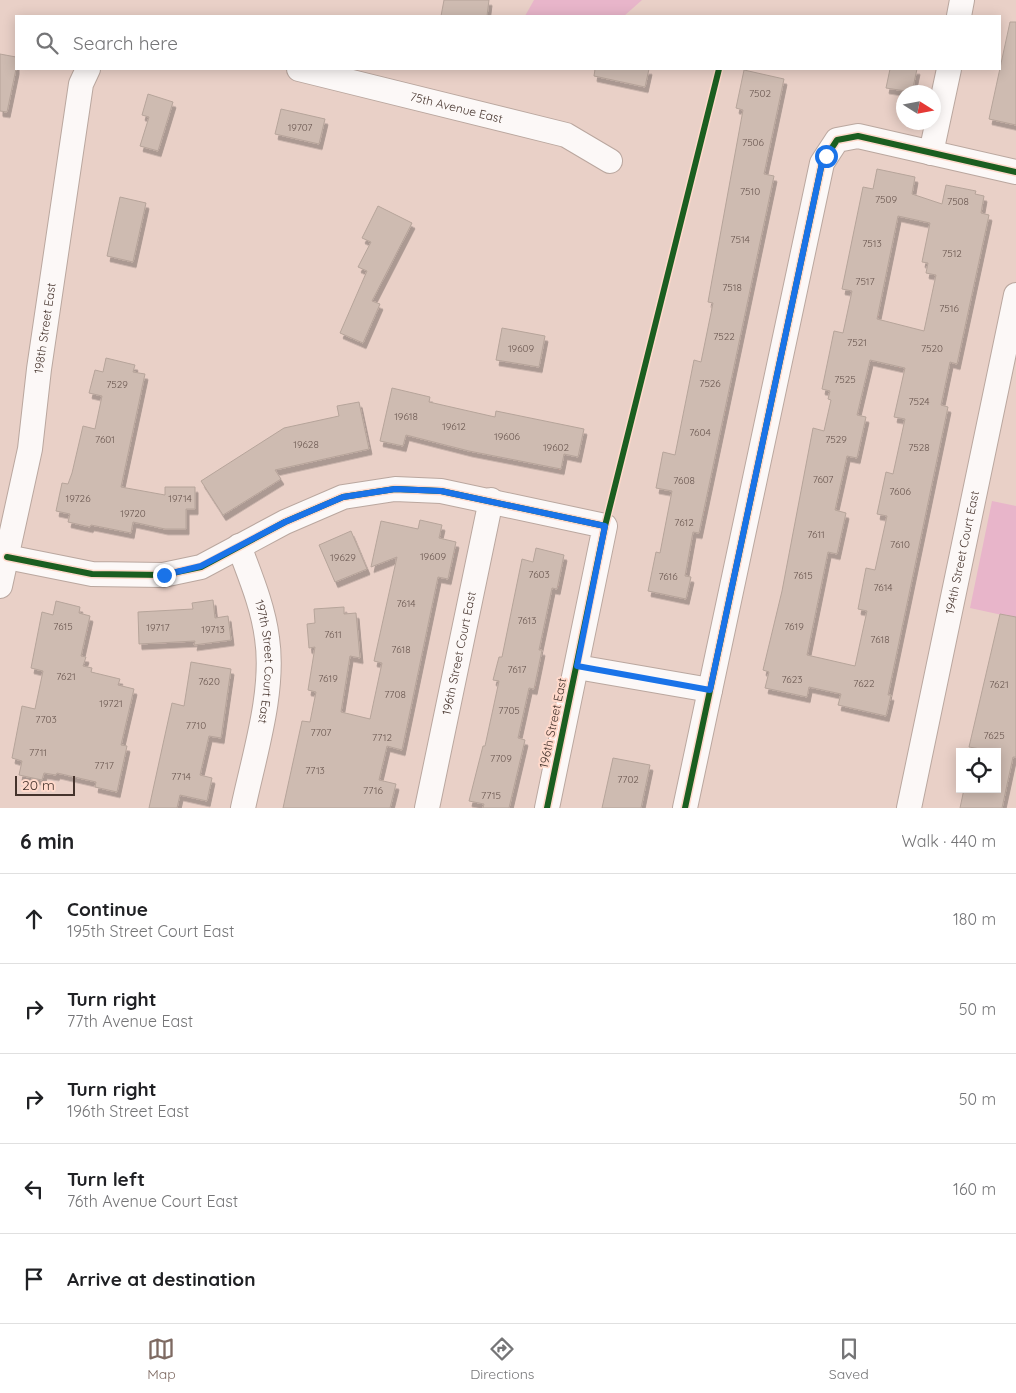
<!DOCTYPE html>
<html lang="en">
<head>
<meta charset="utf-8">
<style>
  :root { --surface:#fff; --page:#f2f2f2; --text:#202124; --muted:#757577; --line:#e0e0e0; --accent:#7e6a62 }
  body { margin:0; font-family:Quicksand,sans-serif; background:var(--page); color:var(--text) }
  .controls { position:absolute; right:15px; bottom:15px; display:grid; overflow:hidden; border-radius:0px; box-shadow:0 2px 12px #0003 }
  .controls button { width:45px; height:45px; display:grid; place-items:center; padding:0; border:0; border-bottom:1px solid var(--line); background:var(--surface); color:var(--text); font:25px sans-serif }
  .compass { position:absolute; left:896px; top:85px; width:45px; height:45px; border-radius:50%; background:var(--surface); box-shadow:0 2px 12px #0003; rotate:101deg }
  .scale { position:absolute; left:15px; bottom:12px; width:60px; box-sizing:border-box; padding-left:5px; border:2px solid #45332c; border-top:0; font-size:14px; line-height:18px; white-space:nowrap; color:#45332c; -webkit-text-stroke:4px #ffd9cb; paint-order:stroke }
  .stop { position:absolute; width:15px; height:15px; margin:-11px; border:4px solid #1a73e8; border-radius:50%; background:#fff }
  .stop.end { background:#1a73e8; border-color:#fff; box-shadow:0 1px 5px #0008 }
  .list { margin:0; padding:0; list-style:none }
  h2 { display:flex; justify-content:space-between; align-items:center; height:65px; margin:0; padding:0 20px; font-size:21px }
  h2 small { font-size:16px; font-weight:400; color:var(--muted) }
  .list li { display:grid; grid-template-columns:32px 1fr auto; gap:15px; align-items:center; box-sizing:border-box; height:90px; padding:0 20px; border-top:1px solid var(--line) }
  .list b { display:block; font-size:19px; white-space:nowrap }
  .list p { margin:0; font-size:16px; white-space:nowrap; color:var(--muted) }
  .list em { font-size:16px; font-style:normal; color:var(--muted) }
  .icon { flex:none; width:28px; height:28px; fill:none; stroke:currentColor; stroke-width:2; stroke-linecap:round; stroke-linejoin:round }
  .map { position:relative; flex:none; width:1016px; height:808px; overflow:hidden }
  .search { position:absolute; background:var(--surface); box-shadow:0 2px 12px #0003; left:15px; right:15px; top:15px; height:55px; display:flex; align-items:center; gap:12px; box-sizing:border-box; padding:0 18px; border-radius:0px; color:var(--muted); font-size:19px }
  .sheet { height:515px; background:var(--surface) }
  nav { display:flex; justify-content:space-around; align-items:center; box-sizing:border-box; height:70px; border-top:1px solid var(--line); background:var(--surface); font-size:14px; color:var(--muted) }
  nav a { display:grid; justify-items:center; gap:2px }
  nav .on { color:var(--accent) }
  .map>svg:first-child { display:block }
</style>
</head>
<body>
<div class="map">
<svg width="1016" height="808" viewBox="0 0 1016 808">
  <defs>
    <filter id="shadow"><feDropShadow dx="3" dy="5.5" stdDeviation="0" flood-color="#0004"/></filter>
  </defs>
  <rect width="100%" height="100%" fill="#e9d0c7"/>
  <path fill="#e8b5ca" d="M534 0H642L624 16H525Z
    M992 501 1016 506V618L970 608Z"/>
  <path fill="#cebbb1" stroke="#b6a49a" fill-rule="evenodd" filter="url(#shadow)" d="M444 0H489L487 16H441Z
    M1010 22H1016V125L989 119Z
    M0 54 16 57V69L7 112 0 111Z
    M595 69H649L645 87 594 76Z
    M890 69H917L912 92 886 88Z
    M744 70 784 79 764 174 774 176 699 533 693 532 685 576 691 577 686 599 648 591 656 552 660 553 672 491 656 488 663 452 675 455 694 360 701 362 713 303 708 302 743 110 736 108Z
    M148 94 173 102 158 151 140 146 149 117 142 115Z
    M281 109 325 119 319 144 275 134Z
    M877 169 915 177 912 194 942 204 946 185 976 191 975 194 984 196 981 213 989 215 957 364 950 362 941 405 948 407 888 695H891L886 716 838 705 841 694 809 687 807 697 765 688 769 672 763 670 782 591 813 428 824 431 831 400 828 399 830 391 822 389 834 331 843 333 852 291 842 289 863 187 873 189ZM898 216 930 223 922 262 928 263 926 273 936 275 924 331 877 319ZM870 360 905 368 894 417 905 419 893 474 886 472 877 514 887 516 875 570 866 568 858 609 867 611 855 666 807 655 828 552 837 554 846 513 835 510 847 456 857 458 866 417 857 415Z
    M120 197 146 203 133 262 107 256Z
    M378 206 412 223 372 301 380 304 363 343 340 333 367 271 358 267 371 242 362 238Z
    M502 328 545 336 539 367 496 360Z
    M106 358 135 365 133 372 145 374 121 487 165 495V487H195V509H186V529H165L133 522 131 533 91 525 90 527 68 522 70 514 56 511 62 483 68 484 72 473 83 426 95 429 102 396 89 393 95 370 103 372Z
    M392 388 430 397 429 402 495 417 496 411 584 429 578 457 564 454 561 469 469 451 406 435 403 446 380 441Z
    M359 402 369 449 275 470 281 479 223 515 201 481 284 428 339 416 337 406Z
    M420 520 442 525 439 538 456 542 448 579 438 577 402 750 387 746 379 780 396 784 390 808H283L302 721 310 722 316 692 308 690 315 647 309 648 307 624 315 623 314 609 344 607V614L356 613 360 658 350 656 341 712 370 719 382 663 374 661 397 557 371 567 381 521 418 529Z
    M351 531 367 569 335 582 319 545Z
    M536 548 564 555 557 589 552 588 539 650H542L534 689 529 688 518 738 525 740 509 808H483L484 804 469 801 483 746H485L499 681 493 680 499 657H502L522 559 533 562Z
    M213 600 215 618 228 616 231 640 194 645 195 641 139 644 138 612 193 609 192 603Z
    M56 601 80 607 79 613 90 616 81 656 86 657 83 666 92 668 91 672 120 679 118 685 134 689 121 745 127 746 117 792 95 787 96 782 57 773 56 775 44 773 42 780 19 775 22 761 12 758 22 706 35 709 43 671 31 668 42 612 53 615Z
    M1000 614 1016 617V757H1013L1002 808H960L964 789H997V752L969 747Z
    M191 662 231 669 221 738 209 736 200 775 212 778 207 801 180 795 177 808H149L172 703 184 706Z
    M613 758 650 765 641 808H602Z"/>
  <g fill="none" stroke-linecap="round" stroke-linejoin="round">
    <defs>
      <g id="street">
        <path d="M959 16 962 0"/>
        <path id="s1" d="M299 69 566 135 610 161"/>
        <path d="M931 153 949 69"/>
        <path id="s2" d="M239 546C250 576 263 606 267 638 275 691 254 756 243 808"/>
        <path d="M7 557 92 574 163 575 201 567 285 522 343 497 395 489 441 491 605 526 547 808"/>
        <path id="s3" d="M0 586 30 449 39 369 81 84 88 69"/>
        <path d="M577 667 710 690"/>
        <path id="s4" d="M427 808 491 500"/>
        <path d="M685 808 822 163 837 140 858 136 1016 172"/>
        <path id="s5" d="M909 808 1016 295"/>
      </g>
    </defs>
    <use href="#street" stroke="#baa79f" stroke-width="26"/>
    <use href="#street" stroke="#fcf8f7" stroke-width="24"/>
    <defs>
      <path id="cycleway" d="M7 557 92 574 163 575 201 567 285 522 343 497 395 489 441 491 605 526
        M547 808 605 526 719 69
        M685 808 822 163 837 140 858 136 1016 172"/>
    </defs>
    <use href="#cycleway" stroke="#ffd9cb" stroke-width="9"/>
    <use href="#cycleway" stroke="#1b5e20" stroke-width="6"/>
  </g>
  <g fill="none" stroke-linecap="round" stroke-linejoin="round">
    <path stroke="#1a73e8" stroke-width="6" d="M164 575 201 566 285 522 343 497 395 489 441 491 605 526 577 666 710 690 822 163 826 156"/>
  </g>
  <g text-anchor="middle" stroke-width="4" stroke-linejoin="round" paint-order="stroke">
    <g font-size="10" fill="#6a5750">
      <text x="760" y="97">7502</text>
      <text x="300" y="131">19707</text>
      <text x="753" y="146">7506</text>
      <text x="750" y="195">7510</text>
      <text x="886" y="203">7509</text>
      <text x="958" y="205">7508</text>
      <text x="740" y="243">7514</text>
      <text x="872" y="247">7513</text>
      <text x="952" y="257">7512</text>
      <text x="865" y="285">7517</text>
      <text x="732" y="291">7518</text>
      <text x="949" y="312">7516</text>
      <text x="724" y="340">7522</text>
      <text x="857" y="346">7521</text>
      <text x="521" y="352">19609</text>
      <text x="932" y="352">7520</text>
      <text x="845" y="383">7525</text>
      <text x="710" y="387">7526</text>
      <text x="117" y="388">7529</text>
      <text x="919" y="405">7524</text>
      <text x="406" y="420">19618</text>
      <text x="454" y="430">19612</text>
      <text x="700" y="436">7604</text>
      <text x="507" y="440">19606</text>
      <text x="105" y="443">7601</text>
      <text x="836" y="443">7529</text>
      <text x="306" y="448">19628</text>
      <text x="556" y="451">19602</text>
      <text x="919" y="451">7528</text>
      <text x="823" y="483">7607</text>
      <text x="684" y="484">7608</text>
      <text x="900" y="495">7606</text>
      <text x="78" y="502">19726</text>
      <text x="180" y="502">19714</text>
      <text x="133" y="517">19720</text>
      <text x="684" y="526">7612</text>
      <text x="816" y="538">7611</text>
      <text x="900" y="548">7610</text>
      <text x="433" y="560">19609</text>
      <text x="343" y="561">19629</text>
      <text x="539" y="578">7603</text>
      <text x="803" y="579">7615</text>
      <text x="668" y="580">7616</text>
      <text x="883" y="591">7614</text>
      <text x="406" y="607">7614</text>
      <text x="527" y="624">7613</text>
      <text x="63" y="630">7615</text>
      <text x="794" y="630">7619</text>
      <text x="158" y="631">19717</text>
      <text x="213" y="633">19713</text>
      <text x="333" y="638">7611</text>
      <text x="880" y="643">7618</text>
      <text x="401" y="653">7618</text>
      <text x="517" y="673">7617</text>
      <text x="66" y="680">7621</text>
      <text x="328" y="682">7619</text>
      <text x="792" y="683">7623</text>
      <text x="209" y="685">7620</text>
      <text x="864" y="687">7622</text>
      <text x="999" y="688">7621</text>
      <text x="395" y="698">7708</text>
      <text x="111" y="707">19721</text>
      <text x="509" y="714">7705</text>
      <text x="46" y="723">7703</text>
      <text x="196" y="729">7710</text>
      <text x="321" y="736">7707</text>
      <text x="994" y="739">7625</text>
      <text x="382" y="741">7712</text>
      <text x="38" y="756">7711</text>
      <text x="501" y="762">7709</text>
      <text x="104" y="769">7717</text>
      <text x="315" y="774">7713</text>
      <text x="181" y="780">7714</text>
      <text x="628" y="783">7702</text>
      <text x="373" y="794">7716</text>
      <text x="491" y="799">7715</text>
    </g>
    <g font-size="12" fill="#45332c" stroke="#ffd9cb">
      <text dy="4" stroke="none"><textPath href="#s1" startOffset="162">75th Avenue East</textPath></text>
      <text dy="4" stroke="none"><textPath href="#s3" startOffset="262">198th Street East</textPath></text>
      <text dy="4" stroke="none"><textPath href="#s5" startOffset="261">194th Street Court East</textPath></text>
      <text dy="4" stroke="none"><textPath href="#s4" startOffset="158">196th Street Court East</textPath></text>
      <text dy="4" stroke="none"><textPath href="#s2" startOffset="120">197th Street Court East</textPath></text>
      <text transform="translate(553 723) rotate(-78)" y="4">196th Street East</text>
    </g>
  </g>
</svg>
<div class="controls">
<button><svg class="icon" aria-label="locate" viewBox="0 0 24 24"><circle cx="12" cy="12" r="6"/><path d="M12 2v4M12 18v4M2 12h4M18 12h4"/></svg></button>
</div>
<svg class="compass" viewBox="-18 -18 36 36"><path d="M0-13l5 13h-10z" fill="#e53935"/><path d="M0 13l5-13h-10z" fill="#757577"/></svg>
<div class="scale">20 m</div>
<div class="stop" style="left:826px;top:156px"></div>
<div class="stop end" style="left:164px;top:575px"></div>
<div class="search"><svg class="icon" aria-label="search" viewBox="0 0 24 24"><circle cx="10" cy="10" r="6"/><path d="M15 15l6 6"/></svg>Search here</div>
</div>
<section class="sheet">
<h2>6 min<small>Walk · 440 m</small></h2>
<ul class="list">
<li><svg class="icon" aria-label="ahead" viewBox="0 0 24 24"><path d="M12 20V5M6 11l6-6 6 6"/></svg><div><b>Continue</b><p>195th Street Court East</p></div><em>180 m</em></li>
<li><svg class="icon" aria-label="right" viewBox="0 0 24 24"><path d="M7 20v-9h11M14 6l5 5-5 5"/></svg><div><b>Turn right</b><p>77th Avenue East</p></div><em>50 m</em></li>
<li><svg class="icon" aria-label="right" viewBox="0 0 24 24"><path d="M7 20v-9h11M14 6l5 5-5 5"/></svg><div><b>Turn right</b><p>196th Street East</p></div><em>50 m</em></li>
<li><svg class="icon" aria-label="left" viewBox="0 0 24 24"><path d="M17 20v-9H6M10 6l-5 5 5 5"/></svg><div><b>Turn left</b><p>76th Avenue Court East</p></div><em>160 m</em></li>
<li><svg class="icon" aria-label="arrive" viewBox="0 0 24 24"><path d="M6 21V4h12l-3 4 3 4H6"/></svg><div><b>Arrive at destination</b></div></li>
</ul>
</section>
<nav>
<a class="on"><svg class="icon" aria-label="map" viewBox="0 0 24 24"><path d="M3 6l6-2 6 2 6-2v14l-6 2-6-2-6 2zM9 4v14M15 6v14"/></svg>Map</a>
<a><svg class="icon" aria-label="directions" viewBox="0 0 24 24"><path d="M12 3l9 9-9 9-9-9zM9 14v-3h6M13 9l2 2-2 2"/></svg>Directions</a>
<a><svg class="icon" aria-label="saved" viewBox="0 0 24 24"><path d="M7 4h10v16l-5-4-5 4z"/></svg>Saved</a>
</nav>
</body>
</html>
